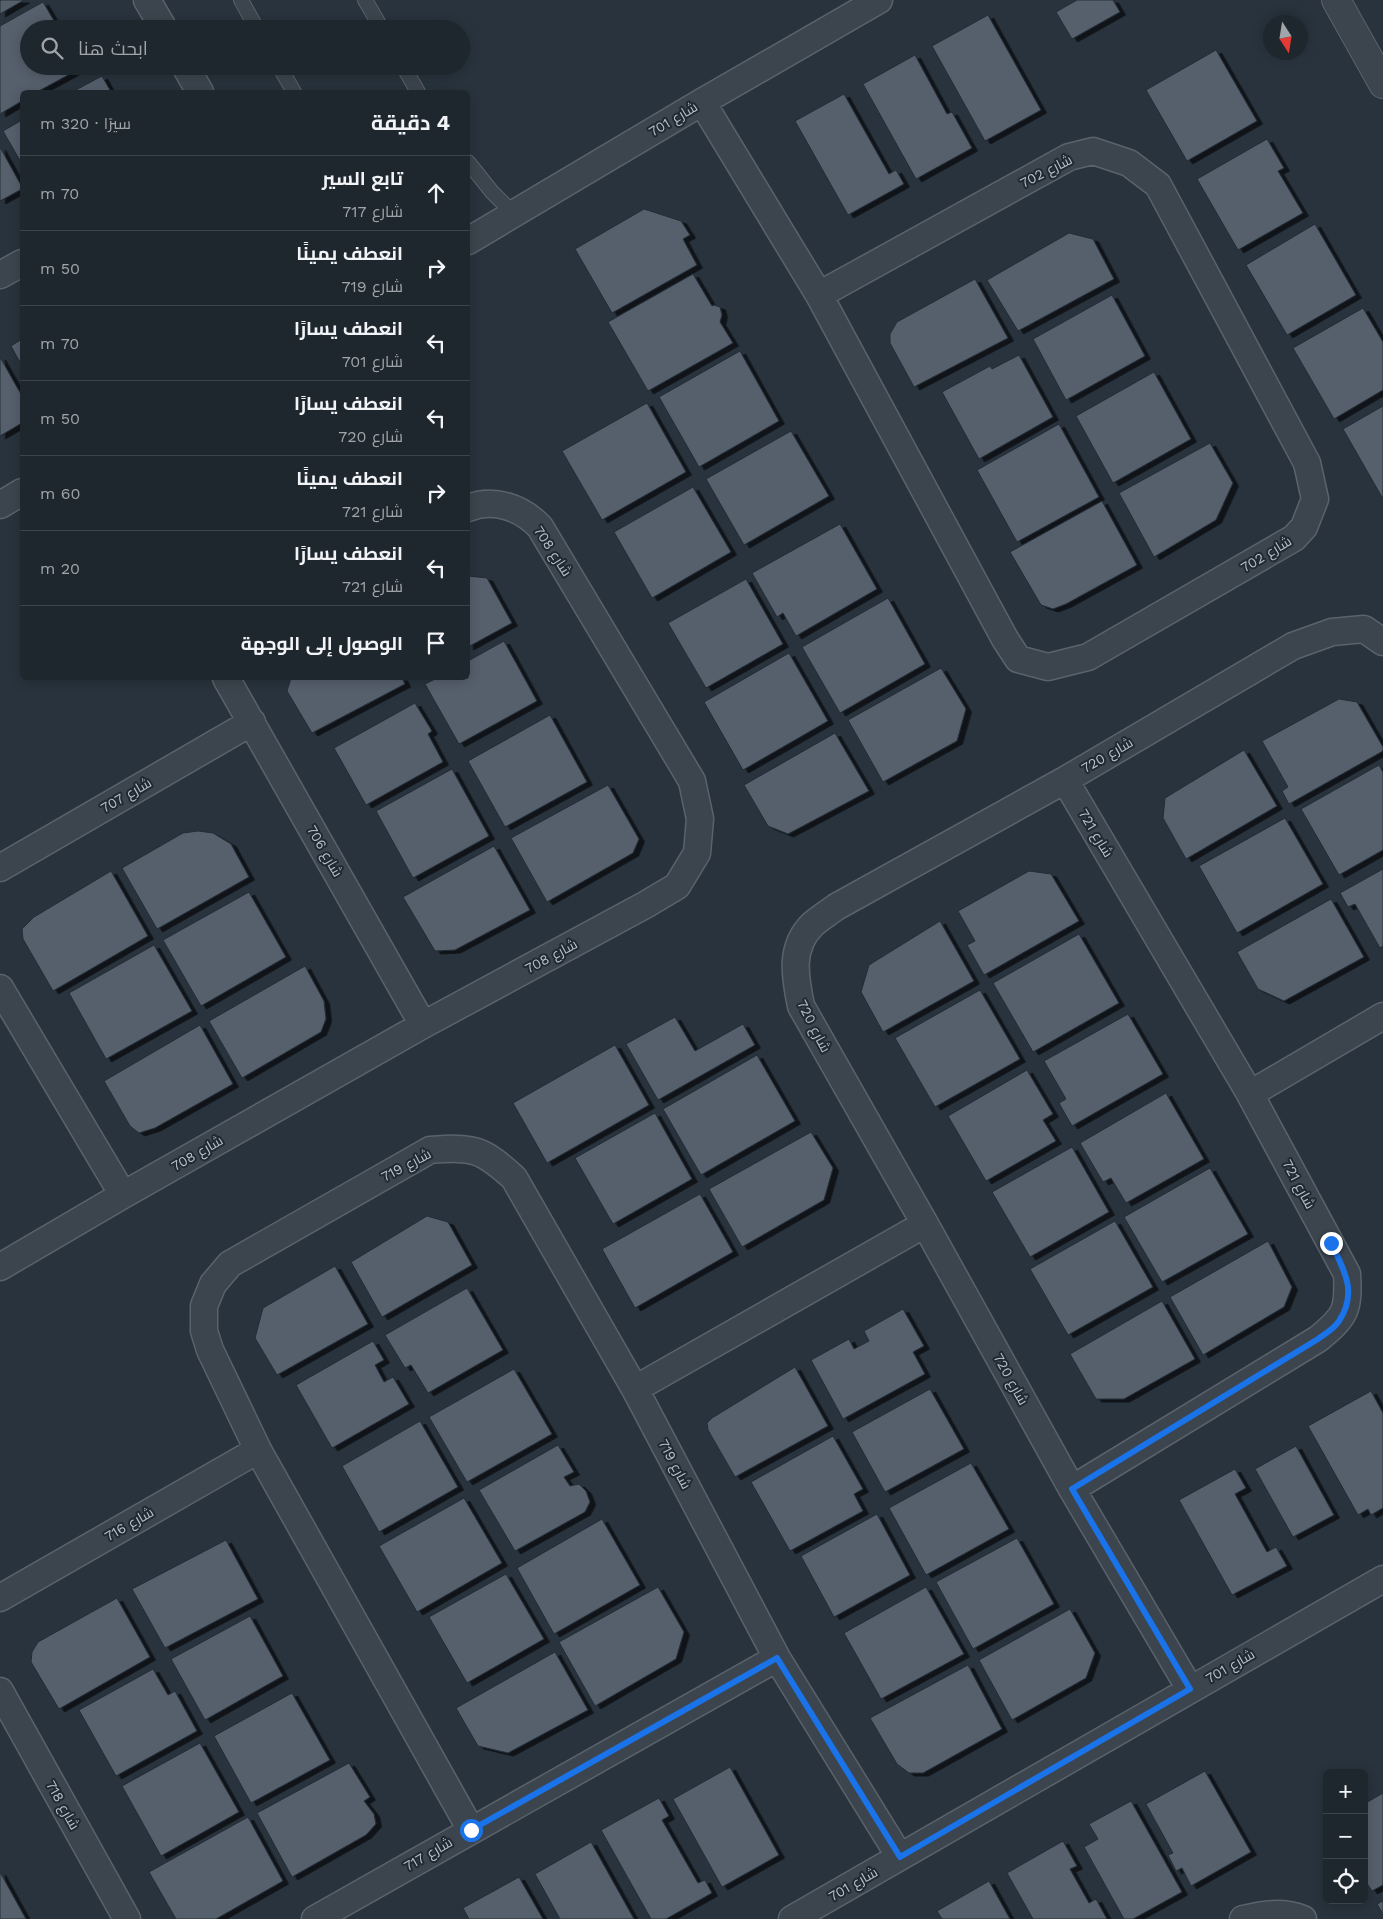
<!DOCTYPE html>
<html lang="ar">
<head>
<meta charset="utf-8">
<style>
  :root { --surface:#1e262e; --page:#2b323a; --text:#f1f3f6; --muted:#a1a5aa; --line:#3c434a }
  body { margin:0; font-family:"Work Sans",Cairo,sans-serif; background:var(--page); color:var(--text); direction:rtl }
  .controls { position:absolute; right:15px; bottom:15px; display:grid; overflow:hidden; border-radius:8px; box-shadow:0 2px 12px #0003 }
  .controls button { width:45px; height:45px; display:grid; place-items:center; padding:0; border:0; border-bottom:1px solid var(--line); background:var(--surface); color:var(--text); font:25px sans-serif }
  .compass { position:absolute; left:1263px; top:15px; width:45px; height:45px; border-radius:50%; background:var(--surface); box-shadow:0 2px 12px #0003; rotate:168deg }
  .stop { position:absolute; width:15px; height:15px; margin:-11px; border:4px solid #1a73e8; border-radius:50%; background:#fff }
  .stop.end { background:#1a73e8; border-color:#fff; box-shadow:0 1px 5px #0008 }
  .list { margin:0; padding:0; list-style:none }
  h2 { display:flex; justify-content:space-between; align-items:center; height:65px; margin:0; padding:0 20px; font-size:21px }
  h2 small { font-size:16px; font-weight:400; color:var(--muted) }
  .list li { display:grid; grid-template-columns:32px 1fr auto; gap:15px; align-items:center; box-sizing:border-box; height:75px; padding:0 20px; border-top:1px solid var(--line) }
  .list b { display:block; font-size:19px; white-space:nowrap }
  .list p { margin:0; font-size:16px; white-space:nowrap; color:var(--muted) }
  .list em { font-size:16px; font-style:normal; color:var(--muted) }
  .icon { flex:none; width:28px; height:28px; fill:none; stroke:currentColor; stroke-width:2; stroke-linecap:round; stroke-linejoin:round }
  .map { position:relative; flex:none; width:1383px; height:1919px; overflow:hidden; direction:ltr }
  .search { position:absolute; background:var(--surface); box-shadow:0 2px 12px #0003; left:20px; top:20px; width:450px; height:55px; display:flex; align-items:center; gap:12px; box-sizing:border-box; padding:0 18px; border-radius:28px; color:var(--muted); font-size:19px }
  .panel { position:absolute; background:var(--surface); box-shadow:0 2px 12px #0003; left:20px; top:90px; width:450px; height:590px; border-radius:8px; direction:rtl }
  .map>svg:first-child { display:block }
</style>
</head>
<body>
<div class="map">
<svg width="1383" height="1919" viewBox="0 0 1383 1919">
  <defs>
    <filter id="shadow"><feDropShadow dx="5.5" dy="3" stdDeviation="0" flood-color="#0009"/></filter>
  </defs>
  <rect width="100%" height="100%" fill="#28333d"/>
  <path fill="#56616d" stroke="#232c35" filter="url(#shadow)" d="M0 0H24L0 14Z
    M1077 0H1113L1120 12 1072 39 1056 12Z
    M43 2 59 29H29V66H80L81 68 37 92H22V101L0 114V26Z
    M988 15 1041 110 985 141 932 46Z
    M1216 50 1257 121 1187 161 1146 90Z
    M915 55 947 114 952 112 972 148 916 179 863 84Z
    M102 76 111 92H72Z
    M844 94 889 174 896 170 904 184 848 215 795 121Z
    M22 120V164L3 131Z
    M1267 139 1284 168 1278 171 1303 213 1238 250 1197 179Z
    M0 147 22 187V189L0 201Z
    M644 209 681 221 690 235 683 239 697 265 612 313 575 249Z
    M1315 224 1356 295 1287 335 1246 265Z
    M1069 233 1093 239 1114 279 1018 331 987 280Z
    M693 274 712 306 714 305 720 307 722 315 720 322 733 343 648 391 608 322Z
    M975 279 1008 338 914 387 890 343V334L897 322Z
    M1112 295 1145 356 1066 400 1033 339Z
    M1363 308 1383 342V390L1334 419 1293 348Z
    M22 339V366L11 346Z
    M740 351 779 421 699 467 659 397Z
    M1019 355 1053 417 979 459 942 392 990 366 992 369Z
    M0 357 22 396V423L0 436Z
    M1154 372 1191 439 1113 483 1076 416Z
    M647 403 686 472 602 520 562 451Z
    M1383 406V499L1343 429Z
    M1059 424 1099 497 1017 542 977 470Z
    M791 431 829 496 744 545 706 479Z
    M1210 443 1233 483 1216 520 1154 557 1119 493Z
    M693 487 731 552 652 598 614 532Z
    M1102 501 1137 565 1066 604 1053 609 1041 605 1010 552Z
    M840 524 877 589 796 636 783 613 777 617 752 573Z
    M468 576 487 578 512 623 468 647Z
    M746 579 783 644 706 688 668 623Z
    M888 598 925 664 840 713 802 647Z
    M504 641 537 701 459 744 425 684 437 678H468V661Z
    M789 653 828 721 743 770 704 702Z
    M941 668 966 709 957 741 883 782 848 720Z
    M291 678H402L405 684 312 733 287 691Z
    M1339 699 1357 702 1383 747V751L1289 804 1282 791 1288 787 1262 741Z
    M415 703 432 731 428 734 443 762 366 805 334 748Z
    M550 715 587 782 505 827 468 761Z
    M835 733 869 791 788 834 768 826 744 785Z
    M1244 750 1277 806 1186 859 1163 818 1165 798Z
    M1379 765 1383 772V850L1339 875 1301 809Z
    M452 769 489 836 413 878 376 811Z
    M608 785 639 839 633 853 547 902 511 838Z
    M1285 818 1323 884 1237 933 1199 866Z
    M198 831 213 833 231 844 249 877 157 929 122 868 183 833Z
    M494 846 530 910 455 950 435 951 403 897Z
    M1383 869V946L1380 948 1355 904 1348 907 1340 893Z
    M111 871 148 936 53 991 23 939 22 929 34 917Z
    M1029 871 1051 874 1079 921 984 975 967 945 975 941 958 911Z
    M249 892 286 957 201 1006 163 940Z
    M1331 899 1364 957 1284 1001 1258 989 1237 952Z
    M940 921 974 981 883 1032 861 992 869 965Z
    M1079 934 1119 1003 1033 1052 993 983Z
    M154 945 192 1011 106 1059 69 993Z
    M305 966 324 1001 326 1019 321 1032 242 1078 209 1021Z
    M980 990 1020 1059 935 1107 895 1038Z
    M1128 1014 1163 1074 1072 1126 1059 1103 1066 1099 1044 1061Z
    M675 1017 695 1051 743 1024 755 1045 658 1100 626 1044Z
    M200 1025 233 1084 155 1128 139 1133 130 1126 104 1081Z
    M615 1045 649 1105 547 1163 513 1103Z
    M757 1055 795 1121 701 1175 663 1109Z
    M1027 1070 1053 1114 1043 1120 1056 1141 986 1181 948 1116Z
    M1166 1093 1204 1159 1126 1203 1111 1178 1103 1182 1080 1143Z
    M655 1113 692 1179 613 1224 575 1158Z
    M811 1132 833 1168 824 1200 742 1247 709 1189Z
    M1072 1147 1109 1212 1030 1257 992 1192Z
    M1210 1168 1248 1234 1162 1282 1124 1217Z
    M700 1194 733 1252 635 1308 602 1249Z
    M427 1216 448 1222 472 1265 382 1317 351 1262Z
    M1115 1221 1153 1287 1068 1335 1030 1269Z
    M1268 1241 1292 1287 1284 1307 1203 1355 1170 1297Z
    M335 1266 368 1324 277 1375 255 1338 263 1308Z
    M467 1288 503 1350 428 1393 411 1365 405 1368 385 1335Z
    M1162 1301 1195 1359 1124 1399H1096L1070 1354Z
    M903 1309 924 1346 913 1352 925 1374 843 1419 811 1360 849 1339 854 1349 869 1341 864 1331Z
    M373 1341 384 1360 375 1365 384 1382 393 1377 409 1404 332 1448 296 1385Z
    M795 1367 828 1426 735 1477 708 1430 707 1423 712 1418Z
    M514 1369 552 1434 467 1482 429 1417Z
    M930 1389 964 1449 885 1492 852 1432Z
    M1371 1391 1383 1413V1508L1371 1515 1368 1509 1358 1515 1308 1426Z
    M420 1421 458 1487 379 1532 342 1466Z
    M833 1436 863 1489 854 1494 863 1511 790 1551 751 1482Z
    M558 1445 574 1472 564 1477 570 1486 579 1484 586 1491 590 1502 585 1512 515 1551 479 1490Z
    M1296 1446 1334 1515 1293 1537 1255 1469Z
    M971 1463 1009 1529 926 1575 889 1508Z
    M1235 1469 1246 1488 1235 1494 1267 1552 1276 1547 1287 1566 1232 1595 1179 1500Z
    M464 1498 502 1563 417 1612 379 1546Z
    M877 1514 910 1575 834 1617 801 1556Z
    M602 1519 640 1585 554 1634 517 1568Z
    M1017 1538 1054 1604 973 1649 936 1582Z
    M226 1540 258 1599 165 1648 132 1589Z
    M506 1574 544 1639 467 1683 429 1617Z
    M658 1587 684 1632 676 1659 595 1706 559 1642Z
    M926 1587 964 1654 881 1699 844 1633Z
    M117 1598 150 1657 59 1709 31 1662 32 1652 38 1642Z
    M1070 1609 1095 1653 1086 1678 1012 1720 979 1660Z
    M250 1616 283 1676 205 1720 171 1659Z
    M555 1652 588 1710 508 1753 478 1746 456 1708Z
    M968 1665 1002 1729 923 1773H909L897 1764 870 1718Z
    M153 1669 168 1695 175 1691 197 1731 116 1776 79 1710Z
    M292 1693 330 1760 251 1803 214 1736Z
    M200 1743 239 1812 161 1856 122 1786Z
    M349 1763 370 1797 364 1801 374 1814 376 1824 366 1835 292 1877 257 1813Z
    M730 1767 779 1855 722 1887 673 1799Z
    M1205 1771 1251 1852 1191 1886 1182 1868 1176 1871 1168 1855 1173 1853 1146 1804Z
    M1383 1793V1885L1372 1891 1364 1879V1804Z
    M659 1798 669 1816 662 1820 698 1883 705 1880 712 1893 666 1919H651L601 1830Z
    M1131 1801 1182 1892 1133 1919H1124L1084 1847 1098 1839 1089 1824Z
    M248 1817 283 1881 216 1919H176L149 1872Z
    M1063 1841 1077 1866 1070 1869 1089 1903 1096 1899 1107 1919H1033L1007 1873Z
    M591 1842 634 1919H560L535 1874Z
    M0 1872 26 1919H0Z
    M519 1877 543 1919H469L463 1908Z
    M989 1881 1010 1919H942L937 1911Z
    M1383 1901V1914L1377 1904Z"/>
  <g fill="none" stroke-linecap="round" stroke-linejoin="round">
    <defs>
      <path id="service" d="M241 0 257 29
        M365 0 382 29
        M279 66 294 92
        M403 66 418 92
        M468 162 492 192 514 214"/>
      <path id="minor" d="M147 0 164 29
        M185 66 200 92
        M702 102 819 295 1005 639 1018 659 1048 667 1088 657 1294 538 1304 527 1315 499 1307 463 1158 185 1129 163 1093 151 1069 157 819 295
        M468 241 702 102 879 0
        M0 275 22 263
        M0 505 22 492
        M226 678 423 1025
        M1065 780 1250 1094 1347 1274C1349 1310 1346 1316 1318 1339L1072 1489
        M0 868 252 722
        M0 988 123 1195
        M1250 1094 1383 1016
        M0 1267 123 1195 423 1025 645 905 677 886 697 853 700 819 692 781 540 527C521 507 494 498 468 508
        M635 1389 925 1224
        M0 1598 258 1450
        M1190 1689 1072 1489 925 1224 801 1006C795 977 789 947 813 924 820 918 828 913 836 907L1065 780 1293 646 1332 632 1364 629 1383 642
        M0 1691 127 1919
        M471 1830 258 1450 210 1350 204 1331V1306L213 1284 230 1264 430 1150C474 1147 481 1148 514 1178L635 1389 777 1658 900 1857
        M315 1919 777 1658
        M792 1919 1383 1579
        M1243 1919C1264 1914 1283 1911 1303 1919"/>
      <path id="tertiary" d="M1336 0 1383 84"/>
    </defs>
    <use href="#service" stroke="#5a636b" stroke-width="16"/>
    <use href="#minor" stroke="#5a636b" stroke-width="29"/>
    <use href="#tertiary" stroke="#5a636b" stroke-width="30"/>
    <use href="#service" stroke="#3c454e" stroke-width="14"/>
    <use href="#minor" stroke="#3c454e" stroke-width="26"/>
    <use href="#tertiary" stroke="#3c454e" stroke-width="28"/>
  </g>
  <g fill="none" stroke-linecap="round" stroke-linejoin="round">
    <path stroke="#1a73e8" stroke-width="6" d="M471 1830 777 1658 900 1857 1190 1689 1072 1489 1318 1339C1325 1334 1335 1328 1339 1321 1358 1292 1344 1270 1331 1243"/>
  </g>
  <g text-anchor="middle" stroke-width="4" stroke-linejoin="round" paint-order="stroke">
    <g font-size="14" fill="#b8c0c8" stroke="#212a33">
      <text transform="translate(673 119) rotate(-31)" y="5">شارع 701</text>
      <text transform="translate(1046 171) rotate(-27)" y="5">شارع 702</text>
      <text transform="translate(553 551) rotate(57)" y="5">شارع 708</text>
      <text transform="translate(1266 554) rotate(-31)" y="5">شارع 702</text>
      <text transform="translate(1107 755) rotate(-30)" y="5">شارع 720</text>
      <text transform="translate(126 795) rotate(-30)" y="5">شارع 707</text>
      <text transform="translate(1096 833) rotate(59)" y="5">شارع 721</text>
      <text transform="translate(325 851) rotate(60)" y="5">شارع 706</text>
      <text transform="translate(551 956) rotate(-28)" y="5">شارع 708</text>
      <text transform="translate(814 1026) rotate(63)" y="5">شارع 720</text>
      <text transform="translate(197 1153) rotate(-30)" y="5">شارع 708</text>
      <text transform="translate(406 1165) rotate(-28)" y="5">شارع 719</text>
      <text transform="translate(1299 1184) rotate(62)" y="5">شارع 721</text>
      <text transform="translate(1011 1379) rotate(61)" y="5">شارع 720</text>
      <text transform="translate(675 1464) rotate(62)" y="5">شارع 719</text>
      <text transform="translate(129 1524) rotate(-30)" y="5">شارع 716</text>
      <text transform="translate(1230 1666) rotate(-30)" y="5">شارع 701</text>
      <text transform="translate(63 1805) rotate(61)" y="5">شارع 718</text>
      <text transform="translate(428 1854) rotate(-30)" y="5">شارع 717</text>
      <text transform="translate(853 1884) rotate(-30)" y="5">شارع 701</text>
    </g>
  </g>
</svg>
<div class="controls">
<button>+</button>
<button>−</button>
<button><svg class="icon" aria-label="locate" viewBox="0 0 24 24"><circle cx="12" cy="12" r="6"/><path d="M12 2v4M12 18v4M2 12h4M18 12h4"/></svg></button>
</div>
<svg class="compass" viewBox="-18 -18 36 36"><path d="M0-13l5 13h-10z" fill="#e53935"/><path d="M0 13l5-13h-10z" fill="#a1a5aa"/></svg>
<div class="stop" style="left:471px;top:1830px"></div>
<div class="stop end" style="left:1331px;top:1243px"></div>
<div class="search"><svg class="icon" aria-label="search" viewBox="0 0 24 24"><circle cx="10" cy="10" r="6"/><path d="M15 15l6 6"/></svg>ابحث هنا</div>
<section class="panel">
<h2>4 دقيقة<small>سيرًا · 320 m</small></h2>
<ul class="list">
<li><svg class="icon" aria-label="ahead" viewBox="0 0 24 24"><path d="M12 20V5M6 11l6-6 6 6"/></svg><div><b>تابع السير</b><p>شارع 717</p></div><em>70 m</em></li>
<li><svg class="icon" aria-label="right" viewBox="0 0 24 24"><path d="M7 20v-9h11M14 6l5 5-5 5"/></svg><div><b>انعطف يمينًا</b><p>شارع 719</p></div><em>50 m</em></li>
<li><svg class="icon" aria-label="left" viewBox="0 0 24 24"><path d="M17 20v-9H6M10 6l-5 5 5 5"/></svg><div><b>انعطف يسارًا</b><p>شارع 701</p></div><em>70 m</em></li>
<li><svg class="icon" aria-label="left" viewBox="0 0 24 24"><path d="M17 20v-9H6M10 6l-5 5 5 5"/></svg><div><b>انعطف يسارًا</b><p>شارع 720</p></div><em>50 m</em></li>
<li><svg class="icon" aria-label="right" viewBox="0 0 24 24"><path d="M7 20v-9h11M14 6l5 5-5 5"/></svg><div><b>انعطف يمينًا</b><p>شارع 721</p></div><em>60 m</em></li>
<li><svg class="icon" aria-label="left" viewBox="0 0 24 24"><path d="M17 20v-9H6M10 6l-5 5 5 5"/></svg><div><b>انعطف يسارًا</b><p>شارع 721</p></div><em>20 m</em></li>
<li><svg class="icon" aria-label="arrive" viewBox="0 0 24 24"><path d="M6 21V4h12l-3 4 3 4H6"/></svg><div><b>الوصول إلى الوجهة</b></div></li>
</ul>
</section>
</div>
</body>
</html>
